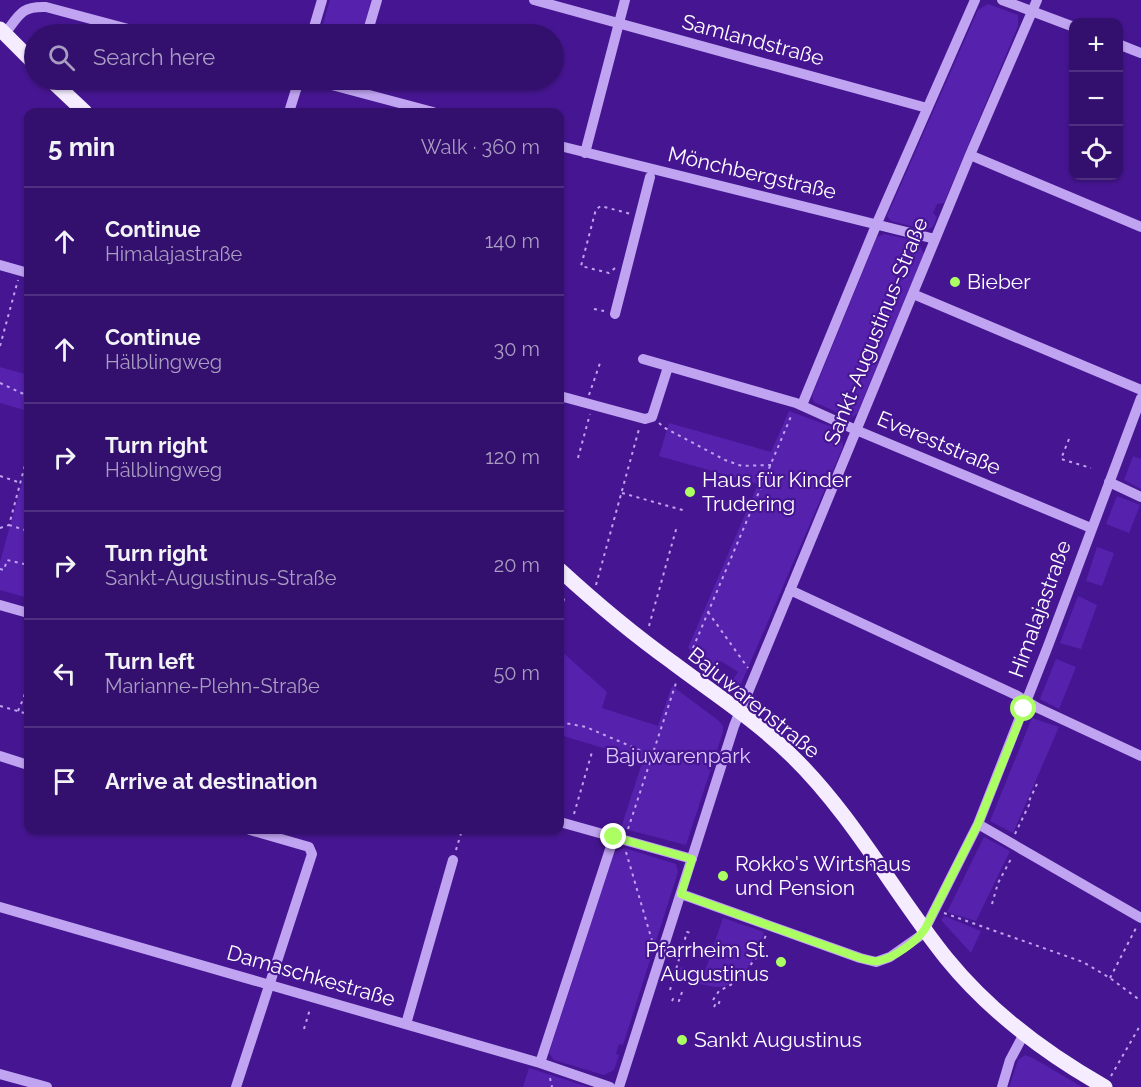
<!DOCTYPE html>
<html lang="en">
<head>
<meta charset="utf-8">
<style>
  :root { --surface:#34106e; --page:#3f1e76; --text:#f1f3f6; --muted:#a99dc2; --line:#4e3081 }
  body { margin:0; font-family:Raleway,sans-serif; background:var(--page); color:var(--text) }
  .controls { position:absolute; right:18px; top:18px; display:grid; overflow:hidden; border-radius:12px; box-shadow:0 2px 4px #0004 }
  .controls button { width:54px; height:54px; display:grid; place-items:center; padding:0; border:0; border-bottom:2px solid var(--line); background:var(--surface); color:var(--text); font:30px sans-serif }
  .stop { position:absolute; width:18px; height:18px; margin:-14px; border:4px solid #acff63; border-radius:50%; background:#fff }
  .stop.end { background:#acff63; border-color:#fff; box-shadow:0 2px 6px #0008 }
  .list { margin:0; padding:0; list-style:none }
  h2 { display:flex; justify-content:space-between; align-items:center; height:78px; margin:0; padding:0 24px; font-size:26px }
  h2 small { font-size:20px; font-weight:400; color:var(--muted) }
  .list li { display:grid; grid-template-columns:39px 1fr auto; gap:18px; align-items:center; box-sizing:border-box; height:108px; padding:0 24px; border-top:2px solid var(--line) }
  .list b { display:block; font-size:22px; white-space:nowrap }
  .list p { margin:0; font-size:20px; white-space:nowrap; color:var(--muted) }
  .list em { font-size:20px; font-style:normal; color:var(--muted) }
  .icon { flex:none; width:33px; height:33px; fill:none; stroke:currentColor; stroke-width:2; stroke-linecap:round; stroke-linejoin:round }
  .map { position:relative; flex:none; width:1141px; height:1087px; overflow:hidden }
  .search { position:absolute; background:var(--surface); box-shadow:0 2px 4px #0004; left:24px; top:24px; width:540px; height:66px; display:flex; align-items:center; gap:15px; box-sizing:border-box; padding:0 21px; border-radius:33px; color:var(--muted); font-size:22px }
  .panel { position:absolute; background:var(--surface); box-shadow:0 2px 4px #0004; left:24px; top:108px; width:540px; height:726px; border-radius:12px }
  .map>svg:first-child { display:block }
</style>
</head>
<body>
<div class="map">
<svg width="1141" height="1087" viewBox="0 0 1141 1087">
  <rect width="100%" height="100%" fill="#461692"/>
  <path fill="#5621ad" d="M330 0H371L362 34H320Z
    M988 4 1018 15V26L944 203 937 204 933 213 937 217 933 227 927 230 891 221 887 216 978 10Z
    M884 234 917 241 924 254 857 414 850 418 814 402 812 396 877 237Z
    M0 367 28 375V411L0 403Z
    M789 411 835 428 841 433 843 447 741 684H736L732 681 738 672 721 661 715 668 688 648 758 484 659 456 669 423 771 452Z
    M1133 456 1141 459V489L1124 480Z
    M28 461V598L0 590V562Z
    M1117 496 1140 505 1129 533 1106 524Z
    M1097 547 1114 553 1102 586 1086 581Z
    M1078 596 1097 605 1081 649 1060 643Z
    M560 650 607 692 602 708 658 726 672 686 719 721 723 726V732L686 845 621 828 643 760 560 735Z
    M1056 659 1076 667 1059 709 1040 699Z
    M1032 718 1059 727 1013 833 990 821Z
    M984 837 1010 851 976 921 947 912Z
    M624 848 676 864 678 872 623 1045 619 1044 616 1054 619 1055 614 1070 604 1075 554 1060 549 1053 614 852Z
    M944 916 981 931 971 953 941 920Z
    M723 918 764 932C759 951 743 986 719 987 706 987 690 980 678 977L681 967 704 974Z
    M1025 1055 1033 1058 1082 1087H1009L1018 1060Z
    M529 1068 588 1087H523Z"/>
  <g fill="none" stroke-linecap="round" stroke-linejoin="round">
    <path stroke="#c0a4f1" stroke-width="2" stroke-dasharray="3 4.5" stroke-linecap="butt" d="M615 268 609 273 581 266 596 209 601 206 631 214
      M594 309 604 311
      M0 346 18 280
      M0 383 28 396
      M589 395 600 363
      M659 423 665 428 725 460 742 466 771 465
      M1069 439 1061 459 1091 468
      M578 458 590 414
      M0 476 21 483
      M622 493 686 511
      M9 525 28 531
      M0 528 9 525 28 454
      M0 569 4 570 7 560 28 565
      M596 585 639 429
      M708 612 748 668
      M560 616 565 594
      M649 626 677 526
      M690 655 792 414
      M0 706 28 714
      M18 711 24 697 28 678
      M560 722 586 727 651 755
      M574 814 592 752
      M628 829 676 683
      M1015 834 1029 805 1028 803 1037 784
      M456 850 462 830
      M626 852 653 944
      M992 904 998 883 1012 857
      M944 913 1083 962 1110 978 1141 1001
      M1110 978 1136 928
      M670 990 687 932 691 933
      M713 1000 719 991 736 982 748 968 756 958 766 935
      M672 1001 673 999 679 1001 682 992
      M714 1007 715 1005 718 1006 720 1000
      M304 1029 310 1009
      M1111 1076 1141 1024
      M550 1078 552 1087"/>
    <path stroke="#c0a4f1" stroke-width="10" d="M534 0 927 108
      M1002 0 1074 27
      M5 34C19 15 21 6 46 7L147 34
      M312 34 322 0
      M367 34 377 0
      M1118 44 1141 53
      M313 80 433 112
      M289 112 299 80
      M560 146 935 239
      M585 153 625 0
      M970 155 1141 227
      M0 265 28 273
      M913 294 1141 390
      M615 314 650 177
      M643 359 796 403 856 430 1091 528
      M560 396 645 419 652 417 668 367
      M802 405 877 223 975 0
      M1109 482 1141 497
      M790 590 1016 695 1038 708 1141 756
      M0 605 28 613
      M761 730 772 718
      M0 756 28 765
      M560 822 692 859
      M978 824 1141 918
      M681 894 860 958 876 962 890 957 920 936 925 929 978 824 1048 646 1141 398
      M0 907 540 1063 610 1087
      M406 1024 453 860
      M540 1063 614 837
      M0 1074 47 1087
      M236 1087 312 854 309 847 250 830
      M619 1087 734 726 970 155 1037 0
      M1002 1087 1010 1060 1024 1034"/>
    <path stroke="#f5edff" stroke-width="15" d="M0 29 34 63
      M51 80 85 112
      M560 570C596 603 633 634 672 662 713 693 757 721 793 757 854 817 894 893 947 959 991 1013 1045 1053 1105 1087"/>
  </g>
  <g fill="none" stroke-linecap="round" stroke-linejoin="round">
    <path stroke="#acff63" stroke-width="8" d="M614 837 692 859 681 894 860 958C865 959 872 962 878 961 894 958 916 942 925 929L978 824 1024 709"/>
  </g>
  <g fill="#acff63" stroke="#461692" stroke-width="2">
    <circle cx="955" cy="282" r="6"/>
    <circle cx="690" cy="492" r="6"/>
    <circle cx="723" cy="876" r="6"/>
    <circle cx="781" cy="962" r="6"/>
    <circle cx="682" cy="1040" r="6"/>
  </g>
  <g text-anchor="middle" stroke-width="4.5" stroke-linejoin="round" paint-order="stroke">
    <g font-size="21" fill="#fff" stroke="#461692">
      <text transform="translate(753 40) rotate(15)" y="7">Samlandstraße</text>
      <text transform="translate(752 173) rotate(13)" y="7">Mönchbergstraße</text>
      <text transform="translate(876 331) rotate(-68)" y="7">Sankt-Augustinus-Straße</text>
      <text transform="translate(939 443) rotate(23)" y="7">Evereststraße</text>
      <text transform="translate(1040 609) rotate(-70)" y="7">Himalajastraße</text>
      <text transform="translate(754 703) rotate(39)" y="7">Bajuwarenstraße</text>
      <text transform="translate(311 976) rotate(16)" y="7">Damaschkestraße</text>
    </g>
    <g font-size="21" fill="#fff" stroke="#461692" text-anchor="start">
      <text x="967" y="289">Bieber</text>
      <text x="702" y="487">Haus für Kinder<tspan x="702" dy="24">Trudering</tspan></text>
      <text x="735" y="871">Rokko's Wirtshaus<tspan x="735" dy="24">und Pension</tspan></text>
      <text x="769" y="957" text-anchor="end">Pfarrheim St.<tspan x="769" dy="24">Augustinus</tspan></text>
      <text x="694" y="1047">Sankt Augustinus</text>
    </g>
    <g font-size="21" fill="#ddcbfc" stroke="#461692">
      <text x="678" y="763">Bajuwarenpark</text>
    </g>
  </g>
</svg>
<div class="controls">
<button>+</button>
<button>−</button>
<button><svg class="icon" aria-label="locate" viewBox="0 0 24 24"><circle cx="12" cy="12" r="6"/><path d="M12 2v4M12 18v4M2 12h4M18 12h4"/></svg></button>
</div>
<div class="stop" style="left:1024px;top:709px"></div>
<div class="stop end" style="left:614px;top:837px"></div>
<div class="search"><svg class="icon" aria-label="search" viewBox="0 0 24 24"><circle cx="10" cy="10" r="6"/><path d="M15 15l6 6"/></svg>Search here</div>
<section class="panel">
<h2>5 min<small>Walk · 360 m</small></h2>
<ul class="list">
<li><svg class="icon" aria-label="ahead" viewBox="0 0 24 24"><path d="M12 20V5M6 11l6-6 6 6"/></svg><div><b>Continue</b><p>Himalajastraße</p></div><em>140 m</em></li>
<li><svg class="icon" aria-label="ahead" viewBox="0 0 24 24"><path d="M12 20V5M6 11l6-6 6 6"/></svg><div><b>Continue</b><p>Hälblingweg</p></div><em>30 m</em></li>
<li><svg class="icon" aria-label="right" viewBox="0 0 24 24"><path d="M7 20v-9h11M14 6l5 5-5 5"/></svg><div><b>Turn right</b><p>Hälblingweg</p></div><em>120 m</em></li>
<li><svg class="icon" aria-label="right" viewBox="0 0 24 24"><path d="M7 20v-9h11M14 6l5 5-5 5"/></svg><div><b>Turn right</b><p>Sankt-Augustinus-Straße</p></div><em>20 m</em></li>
<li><svg class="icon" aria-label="left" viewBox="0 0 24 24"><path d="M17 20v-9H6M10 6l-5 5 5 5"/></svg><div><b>Turn left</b><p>Marianne-Plehn-Straße</p></div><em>50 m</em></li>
<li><svg class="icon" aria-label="arrive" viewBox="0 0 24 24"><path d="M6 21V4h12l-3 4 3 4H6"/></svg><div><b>Arrive at destination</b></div></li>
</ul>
</section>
</div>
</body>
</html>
